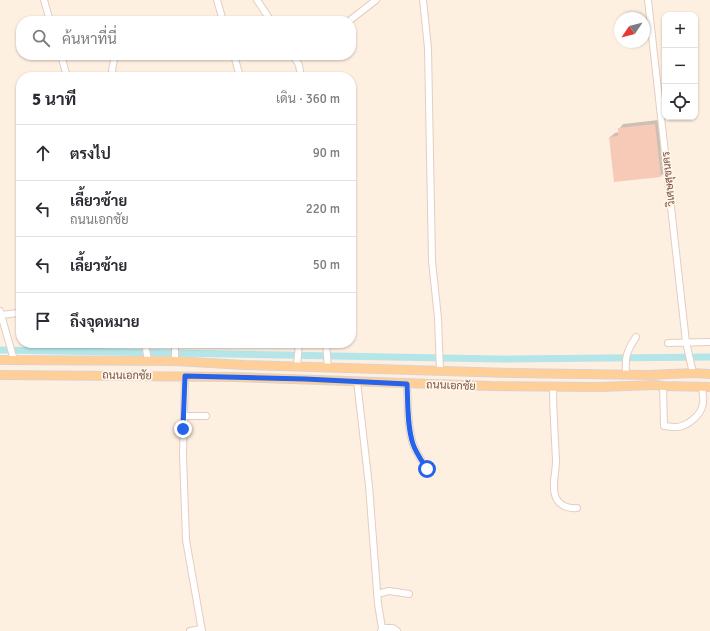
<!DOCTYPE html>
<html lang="th">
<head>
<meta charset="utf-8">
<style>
  :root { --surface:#fff; --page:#f7f7f7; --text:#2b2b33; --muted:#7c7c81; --line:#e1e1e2 }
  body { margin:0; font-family:Signika,Sarabun,sans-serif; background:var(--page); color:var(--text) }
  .controls { position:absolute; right:12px; top:12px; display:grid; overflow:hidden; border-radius:8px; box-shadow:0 1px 3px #0004 }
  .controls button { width:36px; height:36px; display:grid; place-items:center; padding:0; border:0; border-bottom:1px solid var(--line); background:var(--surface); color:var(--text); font:20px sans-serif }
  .compass { position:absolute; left:614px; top:12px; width:36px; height:36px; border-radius:50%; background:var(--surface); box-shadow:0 1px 3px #0004; rotate:235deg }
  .stop { position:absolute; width:12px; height:12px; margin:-9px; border:3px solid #2563eb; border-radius:50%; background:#fff }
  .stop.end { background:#2563eb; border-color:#fff; box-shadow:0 1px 4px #0008 }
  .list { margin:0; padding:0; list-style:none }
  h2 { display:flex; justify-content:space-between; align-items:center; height:52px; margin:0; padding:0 16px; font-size:17px }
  h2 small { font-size:13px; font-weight:400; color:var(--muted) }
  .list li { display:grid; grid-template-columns:26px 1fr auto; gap:12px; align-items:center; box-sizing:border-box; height:56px; padding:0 16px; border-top:1px solid var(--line) }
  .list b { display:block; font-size:15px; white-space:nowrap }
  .list p { margin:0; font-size:13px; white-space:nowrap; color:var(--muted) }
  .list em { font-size:13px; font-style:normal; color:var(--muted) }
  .icon { flex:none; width:22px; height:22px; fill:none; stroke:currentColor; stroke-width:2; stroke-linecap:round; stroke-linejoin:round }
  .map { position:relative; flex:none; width:710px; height:631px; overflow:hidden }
  .search { position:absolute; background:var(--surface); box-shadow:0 1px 3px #0004; left:16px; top:16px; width:340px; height:44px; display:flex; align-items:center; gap:10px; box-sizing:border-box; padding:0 14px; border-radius:16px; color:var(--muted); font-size:15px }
  .panel { position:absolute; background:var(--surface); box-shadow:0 1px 3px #0004; left:16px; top:72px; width:340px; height:276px; border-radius:16px }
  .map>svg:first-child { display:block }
</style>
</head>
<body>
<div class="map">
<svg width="710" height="631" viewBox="0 0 710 631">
  <rect width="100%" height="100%" fill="#fef0e1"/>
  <path fill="#0003" d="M659 120 665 172 661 176 610 137 615 133 619 132V129L623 124Z"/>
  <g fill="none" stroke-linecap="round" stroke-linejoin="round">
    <path stroke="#b4e6e9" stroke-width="7" d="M0 350 499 359 710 357"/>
  </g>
  <path fill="#f6cab7" d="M655 124 661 177 614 182 609 137 618 136V128Z"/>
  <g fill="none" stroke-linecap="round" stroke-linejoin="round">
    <defs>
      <path id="minor" d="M44 0 50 21
        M217 0 223 21
        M257 0 271 21
        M423 0 428 48 432 261 438 318 440 371
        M648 0 686 342 693 373
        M349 21 376 0
        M61 55 67 77
        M234 55 240 77
        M293 55 299 65 301 77
        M114 77 112 70 115 55
        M0 311 14 360
        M1 315 18 313 21 309
        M145 343 148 361
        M326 343 328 368
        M668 343 710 342
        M175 361V343
        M297 366 299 343
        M626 375C625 357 626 352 636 337
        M185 376 183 455 186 540 202 631
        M357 381 369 486 378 604 382 628 381 631
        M407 384C408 403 407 425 413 444 416 453 422 461 427 469
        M663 386 664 426C667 426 671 427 674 427 686 428 702 415 703 403 704 398 702 392 702 387
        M553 387C553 412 555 436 556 461 556 473 551 487 556 498 560 506 569 509 577 508
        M184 416H206
        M377 594 389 591 409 594
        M382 628H393L397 631
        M190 631 201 629"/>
      <path id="major" d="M0 360 175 361 244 365 513 373 649 375 693 373 710 374
        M0 375 234 377 491 386 599 387 656 385 663 386 710 387"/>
    </defs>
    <use href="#minor" stroke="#e5cdbf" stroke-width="8"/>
    <use href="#major" stroke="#dcd2cf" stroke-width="10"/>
    <use href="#minor" stroke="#fff" stroke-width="6"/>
    <use href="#major" stroke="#ffcf97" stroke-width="8"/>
  </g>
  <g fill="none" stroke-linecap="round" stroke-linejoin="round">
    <path stroke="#2563eb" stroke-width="5" d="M183 429 185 376 305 379 407 384C408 403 407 426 413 444 416 453 422 461 427 469"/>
  </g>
  <g text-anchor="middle" stroke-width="3.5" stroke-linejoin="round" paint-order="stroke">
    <g font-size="11" fill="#785346" stroke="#fff5e9">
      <text transform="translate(668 179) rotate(-96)" y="4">วิเศษสุขนคร</text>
      <text transform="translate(127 375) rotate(1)" y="4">ถนนเอกชัย</text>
      <text transform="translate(451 385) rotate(2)" y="4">ถนนเอกชัย</text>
    </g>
  </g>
</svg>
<div class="controls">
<button>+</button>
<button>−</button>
<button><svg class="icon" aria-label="locate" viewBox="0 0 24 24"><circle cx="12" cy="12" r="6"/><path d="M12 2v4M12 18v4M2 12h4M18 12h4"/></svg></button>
</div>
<svg class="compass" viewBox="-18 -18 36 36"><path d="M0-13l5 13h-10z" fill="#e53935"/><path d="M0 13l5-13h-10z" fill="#7c7c81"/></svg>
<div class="stop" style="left:427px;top:469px"></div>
<div class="stop end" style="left:183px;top:429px"></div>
<div class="search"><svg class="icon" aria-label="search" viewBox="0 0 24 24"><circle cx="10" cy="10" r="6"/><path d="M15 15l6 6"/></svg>ค้นหาที่นี่</div>
<section class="panel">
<h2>5 นาที<small>เดิน · 360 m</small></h2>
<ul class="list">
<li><svg class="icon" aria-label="ahead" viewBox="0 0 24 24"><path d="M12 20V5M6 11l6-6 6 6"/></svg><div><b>ตรงไป</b></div><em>90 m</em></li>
<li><svg class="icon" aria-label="left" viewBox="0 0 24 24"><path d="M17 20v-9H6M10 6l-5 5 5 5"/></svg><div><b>เลี้ยวซ้าย</b><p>ถนนเอกชัย</p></div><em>220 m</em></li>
<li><svg class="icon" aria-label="left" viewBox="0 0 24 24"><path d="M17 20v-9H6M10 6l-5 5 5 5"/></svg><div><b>เลี้ยวซ้าย</b></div><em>50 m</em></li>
<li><svg class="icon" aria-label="arrive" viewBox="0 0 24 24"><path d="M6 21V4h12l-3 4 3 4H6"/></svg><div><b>ถึงจุดหมาย</b></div></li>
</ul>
</section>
</div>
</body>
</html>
